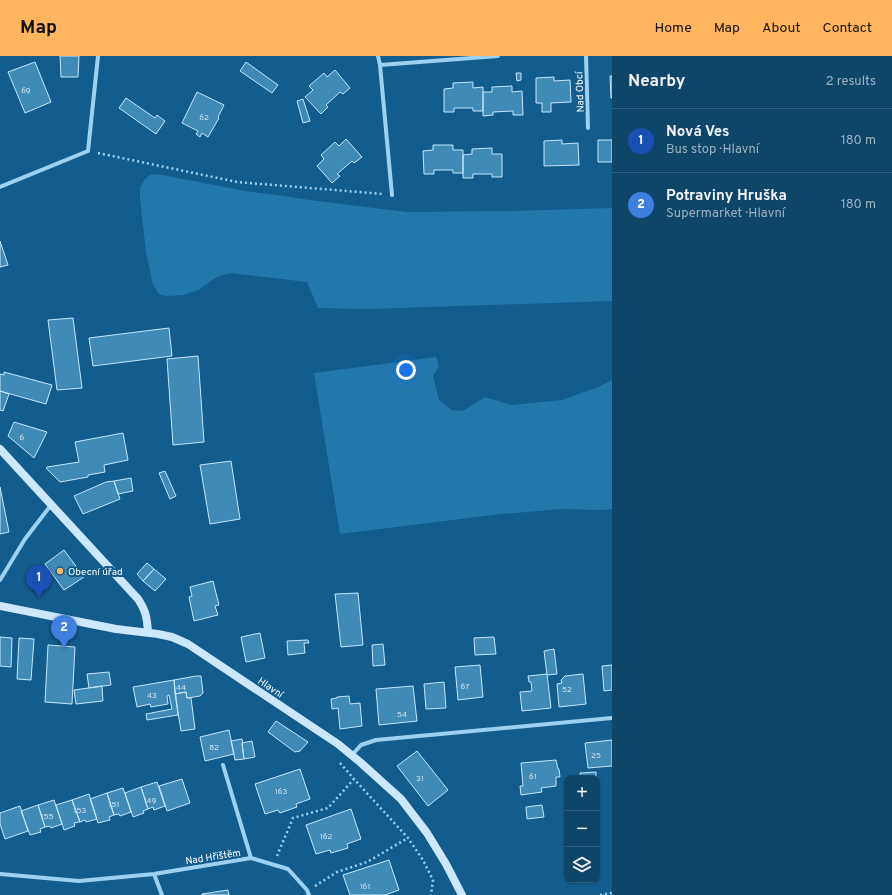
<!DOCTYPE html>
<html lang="en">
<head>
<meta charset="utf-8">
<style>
  :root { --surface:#0e466a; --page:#174d70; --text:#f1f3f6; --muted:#9bb1c1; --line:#2e5e7e; --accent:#ffb55d }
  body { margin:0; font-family:Overpass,sans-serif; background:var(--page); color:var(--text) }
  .controls { position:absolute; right:12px; bottom:12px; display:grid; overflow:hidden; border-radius:8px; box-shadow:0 1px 3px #0004 }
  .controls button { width:36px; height:36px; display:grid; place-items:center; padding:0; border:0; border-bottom:1px solid var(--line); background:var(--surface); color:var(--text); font:20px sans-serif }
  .you { position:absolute; left:406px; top:314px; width:14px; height:14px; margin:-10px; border:3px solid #fff; border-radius:50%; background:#1a73e8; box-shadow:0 0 0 6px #1a73e833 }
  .badge { display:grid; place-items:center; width:26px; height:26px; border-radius:50%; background:var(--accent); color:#fff; font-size:13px; font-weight:700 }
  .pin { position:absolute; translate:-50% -33px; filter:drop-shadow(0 1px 2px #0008) }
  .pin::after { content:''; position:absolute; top:21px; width:14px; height:12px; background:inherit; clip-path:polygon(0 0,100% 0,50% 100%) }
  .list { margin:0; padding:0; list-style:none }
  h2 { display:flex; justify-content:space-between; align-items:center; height:52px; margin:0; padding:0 16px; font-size:17px }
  h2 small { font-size:13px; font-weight:400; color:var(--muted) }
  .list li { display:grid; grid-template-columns:26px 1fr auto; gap:12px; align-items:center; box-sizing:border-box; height:64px; padding:0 16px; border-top:1px solid var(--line) }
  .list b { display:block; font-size:15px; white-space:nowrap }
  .list p { margin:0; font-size:13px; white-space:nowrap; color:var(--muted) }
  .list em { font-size:13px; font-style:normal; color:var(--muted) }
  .icon { flex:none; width:22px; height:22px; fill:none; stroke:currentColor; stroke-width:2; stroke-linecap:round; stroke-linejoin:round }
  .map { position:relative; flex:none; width:612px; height:839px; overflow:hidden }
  header { display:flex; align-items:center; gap:24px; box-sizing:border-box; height:56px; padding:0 20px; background:var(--accent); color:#111 }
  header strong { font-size:19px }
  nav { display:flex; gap:22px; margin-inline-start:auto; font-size:14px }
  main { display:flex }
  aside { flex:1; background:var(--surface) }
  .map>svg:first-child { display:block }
</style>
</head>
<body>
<header>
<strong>Map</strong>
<nav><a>Home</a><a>Map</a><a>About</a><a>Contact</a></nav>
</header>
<main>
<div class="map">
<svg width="612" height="839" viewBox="0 0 612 839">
  <rect width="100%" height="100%" fill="#135d8e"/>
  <path fill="#2277ab" d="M157 118 251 136 277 139 310 144 407 156 512 155 612 152V245L369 253 318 252 307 226 230 217 217 221 198 234 184 239 166 240 159 238 153 229 146 196 140 143V131L145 123 150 119Z
    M436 301 439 310 433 320 439 344 451 354 463 355 485 341 511 349 562 344 598 331 612 324V453L600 454 563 453 501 458 340 478 314 317Z"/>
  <path fill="#408ab8" stroke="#c4e7fc" d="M60 0H79L78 21H61Z
    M35 6 51 46 25 57 8 16Z
    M246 6 278 29 272 37 240 15Z
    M335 14 350 32 343 38 340 36 326 49 328 51 321 58 305 41 313 34 309 30 324 17 327 21Z
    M516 17H521V24L517 25Z
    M610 20H612V42H611Z
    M554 21V25L570 24 571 46 551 47V56H542V47H536V22Z
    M473 26V32L483 31V55H473V52H454V56H444V33L453 32V27Z
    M512 30V36L522 35 523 59H513V55L493 56V59L483 60V36H492V31Z
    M197 36 224 49 218 61 219 62 208 81 202 77 200 81 196 78 198 75 182 67Z
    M126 42 155 62 157 59 165 65 156 78 119 52Z
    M303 43 310 65 303 67 297 45Z
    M346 83 362 101 354 107 352 105 337 118 340 120 332 127 317 110 324 103 321 99 335 86 339 90Z
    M562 84V88L578 87 579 109 544 110V85Z
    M598 84H612V106H598Z
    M433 89H453V94H463V117H453V114H434V118H424L423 95 433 94Z
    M492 92V98H502V121H492V118H473V122H463V99L472 98V93Z
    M0 185 8 209 0 211Z
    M73 262 82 332 57 334 48 264Z
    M169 272 172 300 93 310 89 282Z
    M198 300 204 386 173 389 167 303Z
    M4 316 52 329 46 348 0 335V318L4 319Z
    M0 335 9 338 3 355 0 354Z
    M14 366 47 376 34 402 8 380Z
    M123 377 128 404 104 409 105 416 88 419V421L60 426 46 412 47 411 79 406 75 386Z
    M231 405 240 463 210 468 200 409Z
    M165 415 176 440 170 443 159 417Z
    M131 422 133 435 118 438 114 425Z
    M114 425 120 443 83 458 74 440 106 426Z
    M0 431 9 476 0 478Z
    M64 494 84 521 64 534 45 508Z
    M147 507 154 513 143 525 137 518Z
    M154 513 166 523 155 535 143 525Z
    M213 525 219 549 215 550 218 559 194 565 189 541 192 540 190 531Z
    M358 537 363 589 341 591 335 538Z
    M260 577 265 602 246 606 241 581Z
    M0 581 12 582 11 611 0 610Z
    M494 581 496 598 475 599 474 582Z
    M19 582 34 583 31 624 17 623Z
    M308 584 309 587H304L305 597 288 599 287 585Z
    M383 588 385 609 373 610 372 589Z
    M48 589 75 591 72 648 45 646Z
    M554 593 557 618 547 619 544 595Z
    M480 609 483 641 458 644 455 611Z
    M612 609V634L604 635 602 610Z
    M109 616 111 629 89 632 87 618Z
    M547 618 551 652 522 655 520 636 532 635 531 626H529L528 620Z
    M583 618 586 648 559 651 557 628 562 627 561 624 565 620Z
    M196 620H201L203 637 200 640 187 642 186 636 175 638 174 624Z
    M174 624 178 659 147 664 146 658 172 653 169 639 167 640 168 648 151 651 150 648 137 651 133 631Z
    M444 626 446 652 426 653 424 628Z
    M102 630 103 645 76 648 74 634Z
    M413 630 417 665 379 669 376 633Z
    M186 636 187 642H191L195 673 181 675 175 638Z
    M349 640 350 648 360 647 362 670 340 673 338 652 332 653 331 643 337 642V641Z
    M276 665 308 686 300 695 295 696 268 676Z
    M229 674 234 698 205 705 200 681Z
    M242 683 243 687H242L244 703 235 704 231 685Z
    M612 684V710L588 712 585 687Z
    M252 685 255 701 244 703 242 687Z
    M417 695 448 734 428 750 397 710Z
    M556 704 558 713H559L560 721H556V730L541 732 542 736 521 739 520 730H523L521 707Z
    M300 713 310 743 296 748 297 751 280 757 278 754 265 758 255 728Z
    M596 716V722H581L580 717Z
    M182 723 190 747 167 755 159 730Z
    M157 726 165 750 154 754 153 751 148 753 141 731Z
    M141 731 148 753 143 755 144 757 133 761 125 737Z
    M123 732 131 756 120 760 119 758 114 759 107 737Z
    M107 737 114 759 109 761 110 764 98 767 90 743Z
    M89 738 97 763 86 766 85 764 80 766 72 744Z
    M54 744 62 768 51 772 50 770 45 771 38 749Z
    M72 744 80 766 74 767 75 770 64 774 56 749Z
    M38 749 45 771 40 773 41 776 30 779 21 755Z
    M542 749 544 761 527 763 526 751Z
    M20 750 28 775 5 783 0 768V757Z
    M351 753 361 783 347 788 348 792 331 797 330 794 316 798 306 769Z
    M389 804 399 834 385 839H350L343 819Z
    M228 834 229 839H202V838Z"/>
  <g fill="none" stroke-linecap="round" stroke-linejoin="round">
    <path stroke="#9dd1f1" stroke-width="2.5" stroke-dasharray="2 3" stroke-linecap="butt" d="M98 97 237 126 383 138
      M340 707 354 723 408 782 423 804 433 824 431 839
      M277 800 293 762 328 752 354 723
      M315 830 337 816 367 806 408 782
      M600 839 612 837"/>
    <path stroke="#9dd1f1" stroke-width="4" d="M378 0 380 9 498 0
      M586 0 588 72
      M380 9 392 139
      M0 131 88 95 98 0
      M0 524 25 483 51 449
      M352 699 361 689 376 684 612 662
      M223 709 251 802
      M0 818 79 825 154 818 251 802 288 813 307 834 309 839
      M154 818 162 839"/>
    <path stroke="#cbe8fc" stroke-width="8" d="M0 393 138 543C146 555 147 562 148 576
      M0 550 116 573 158 578 172 581 188 588 338 688 360 706 401 743 427 777 446 808 462 839"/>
  </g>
  <circle fill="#ffb55d" stroke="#135d8e" stroke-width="1.5" cx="60" cy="515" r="4"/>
  <g text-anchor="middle" stroke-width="4" stroke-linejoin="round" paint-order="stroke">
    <g font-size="8" fill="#cfe2ed">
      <text x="26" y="37">69</text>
      <text x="204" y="64">62</text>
      <text x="22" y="384">6</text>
      <text x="465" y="633">67</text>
      <text x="181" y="634">44</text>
      <text x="567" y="636">52</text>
      <text x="152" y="642">43</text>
      <text x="402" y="661">54</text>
      <text x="214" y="694">82</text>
      <text x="596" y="702">25</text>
      <text x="533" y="723">61</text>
      <text x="420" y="725">31</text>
      <text x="281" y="738">163</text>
      <text x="150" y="747">149</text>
      <text x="114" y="751">151</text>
      <text x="80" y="757">153</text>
      <text x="47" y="763">155</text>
      <text x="326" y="783">162</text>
      <text x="365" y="833">161</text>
    </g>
    <g font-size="10" fill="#fff" stroke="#135d8e">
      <text transform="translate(579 36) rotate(-92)" y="4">Nad Obcí</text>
      <text transform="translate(271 631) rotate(34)" y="4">Hlavní</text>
      <text transform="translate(213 800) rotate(-9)" y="4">Nad Hřištěm</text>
    </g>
    <g font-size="10" fill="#fff" stroke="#135d8e" text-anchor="start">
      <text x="68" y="519">Obecní úřad</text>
    </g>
  </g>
</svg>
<div class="controls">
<button>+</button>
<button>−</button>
<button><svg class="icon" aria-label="layers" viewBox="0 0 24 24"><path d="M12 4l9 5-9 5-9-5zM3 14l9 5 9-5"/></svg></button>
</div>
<div class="you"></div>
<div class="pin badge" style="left:39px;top:542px;background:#1a4fb4">1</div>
<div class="pin badge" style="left:64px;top:592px;background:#3f7fe0">2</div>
</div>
<aside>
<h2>Nearby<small>2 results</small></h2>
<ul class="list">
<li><span class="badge" style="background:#1a4fb4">1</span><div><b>Nová Ves</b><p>Bus stop · Hlavní</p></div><em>180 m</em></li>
<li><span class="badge" style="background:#3f7fe0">2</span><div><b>Potraviny Hruška</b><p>Supermarket · Hlavní</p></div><em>180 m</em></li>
</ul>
</aside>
</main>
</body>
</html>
